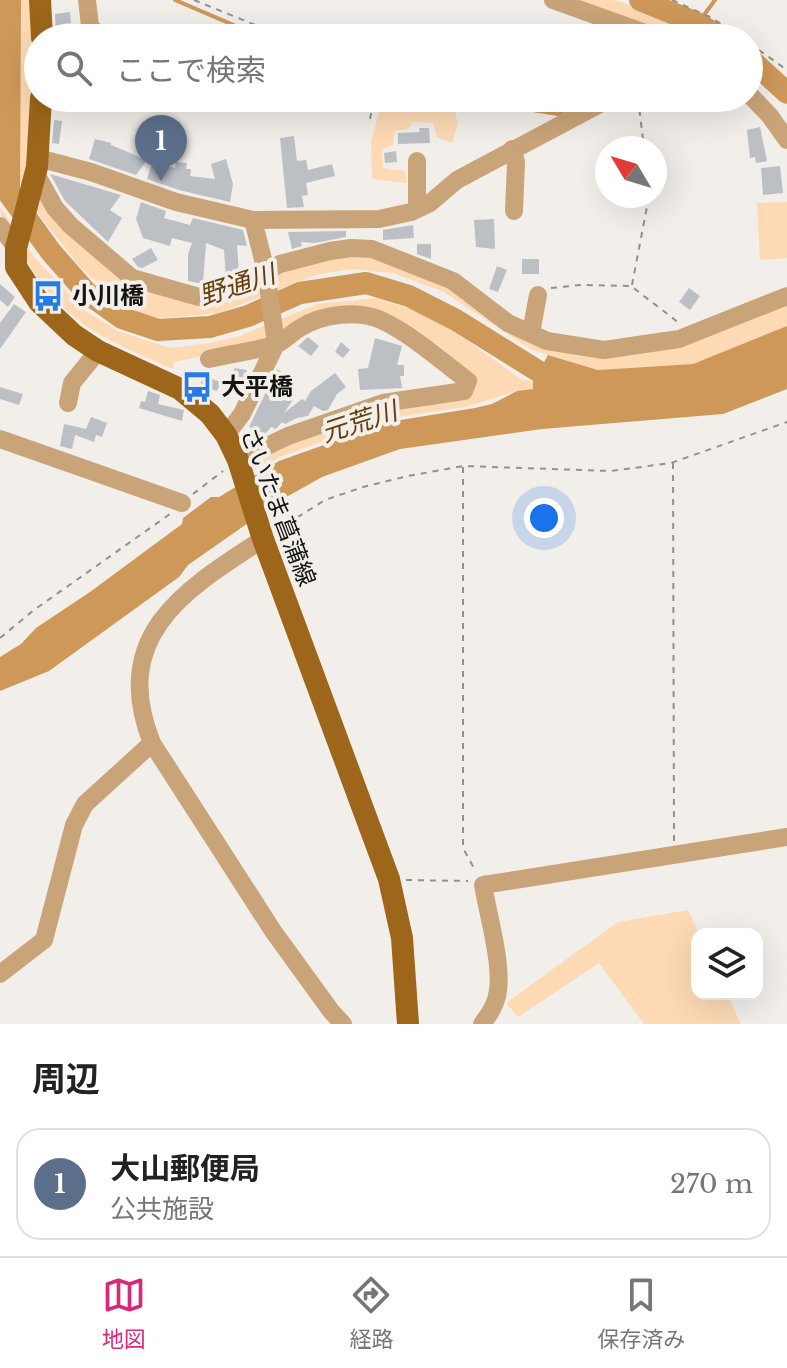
<!DOCTYPE html>
<html lang="ja">
<head>
<meta charset="utf-8">
<style>
  :root { --surface:#fff; --page:#f2f2f2; --text:#222; --muted:#767676; --line:#e0e0e0; --accent:#db2777 }
  body { margin:0; font-family:"Libre Baskerville","Noto Sans JP",serif; background:var(--page); color:var(--text) }
  .controls { position:absolute; right:24px; bottom:24px; display:grid; overflow:hidden; border-radius:16px; box-shadow:0 8px 32px #0002 }
  .controls button { width:72px; height:72px; display:grid; place-items:center; padding:0; border:0; border-bottom:2px solid var(--line); background:var(--surface); color:var(--text); font:40px sans-serif }
  .compass { position:absolute; left:595px; top:136px; width:72px; height:72px; border-radius:50%; background:var(--surface); box-shadow:0 8px 32px #0002; rotate:308deg }
  .you { position:absolute; left:544px; top:518px; width:28px; height:28px; margin:-20px; border:6px solid #fff; border-radius:50%; background:#1a73e8; box-shadow:0 0 0 12px #1a73e833 }
  .badge { display:grid; place-items:center; width:52px; height:52px; border-radius:50%; background:var(--accent); color:#fff; font-size:26px; font-weight:700 }
  .pin { position:absolute; translate:-50% -66px; filter:drop-shadow(0 2px 4px #0008) }
  .pin::after { content:''; position:absolute; top:42px; width:28px; height:24px; background:inherit; clip-path:polygon(0 0,100% 0,50% 100%) }
  .list { margin:0; padding:0; list-style:none }
  h2 { display:flex; justify-content:space-between; align-items:center; height:104px; margin:0; padding:0 32px; font-size:34px }
  h2 small { font-size:26px; font-weight:400; color:var(--muted) }
  .list li { display:grid; grid-template-columns:52px 1fr auto; gap:24px; align-items:center; box-sizing:border-box; height:112px; margin:0 16px 16px; padding:0 16px; border:2px solid var(--line); border-radius:24px }
  .list b { display:block; font-size:30px; white-space:nowrap }
  .list p { margin:0; font-size:26px; white-space:nowrap; color:var(--muted) }
  .list em { font-size:26px; font-style:normal; color:var(--muted) }
  .icon { flex:none; width:44px; height:44px; fill:none; stroke:currentColor; stroke-width:2; stroke-linecap:round; stroke-linejoin:round }
  .map { position:relative; flex:none; width:787px; height:1024px; overflow:hidden }
  .search { position:absolute; background:var(--surface); box-shadow:0 8px 32px #0002; left:24px; right:24px; top:24px; height:88px; display:flex; align-items:center; gap:20px; box-sizing:border-box; padding:0 28px; border-radius:44px; color:var(--muted); font-size:30px }
  .sheet { height:232px; background:var(--surface) }
  nav { display:flex; justify-content:space-around; align-items:center; box-sizing:border-box; height:112px; border-top:2px solid var(--line); background:var(--surface); font-size:22px; color:var(--muted) }
  nav a { display:grid; justify-items:center; gap:4px }
  nav .on { color:var(--accent) }
  .map>svg:first-child { display:block }
</style>
</head>
<body>
<div class="map">
<svg width="787" height="1024" viewBox="0 0 787 1024">
  <rect width="100%" height="100%" fill="#f2eee9"/>
  <path fill="#fddab4" d="M19 0H33C35 54 42 125 29 177L132 284 203 301 322 255 383 256 452 284 506 326 606 354 787 300V326L693 364 598 370 530 349 444 292 393 273 352 269 319 274 219 313 165 318 143 316 124 306 82 269 42 219 19 180 21 26Z
    M570 0H615L685 24 709 38H677L663 31Z
    M383 98H428L452 102 458 123 452 143 437 137 433 123 413 122 408 129 394 131 393 145 382 149 383 168 405 171 407 183 372 179 371 142Z
    M787 202V258L760 260 757 203Z
    M0 207 34 257 84 310 118 331 160 345 170 348 210 343 239 336 318 304 377 298 413 310 451 329 521 379 533 382 534 389 517 391 465 407 389 418 279 457 256 472 250 458 307 434 471 386 372 313 270 342 174 362 173 369C99 337 57 320 18 245 11 232 0 222 0 207Z
    M688 910 699 934 697 994H727L741 1024H644L599 963 518 1017 506 1003 618 922Z"/>
  <path fill="#ce9859" d="M787 326V389L723 414 542 429 400 449 322 477 281 500 188 565 179 577 49 671 0 691V657L21 644 36 628 90 592 182 524 183 518 211 497H219L279 461 388 422 475 408 492 404 517 391 533 389V382L548 355 598 370 693 364Z"/>
  <g fill="none" stroke-linecap="round" stroke-linejoin="round">
    <path stroke="#ce9859" stroke-width="4" d="M175 0 264 38
      M687 38 715 0
      M457 98 558 114 586 98"/>
    <path stroke="#ce9859" stroke-width="22" d="M10 0 9 194 51 252 87 293 122 318 158 330 210 327 248 316 300 293 366 283 409 296 456 320 562 386
      M640 0 697 23 722 38
      M749 58 787 93"/>
  </g>
  <path fill="#bcc0c5" d="M70 12 71 23 62 24 63 38H56L55 14Z
    M54 120 62 121 59 144 52 143Z
    M760 127 767 161 756 163 755 157 750 158 747 130Z
    M419 128H429L430 143 398 144V133L420 132Z
    M294 136 297 161 306 160 308 170 332 164 335 176 306 183 308 195 302 196 304 207 287 208 280 138Z
    M95 139 111 143V145L147 160 136 175 89 159Z
    M396 151 397 162 385 163 384 153Z
    M226 159 233 184 230 202 179 190 147 179 152 163 175 168 176 162 187 163 186 169H191L190 176 215 179 211 164Z
    M780 166 783 193 763 195 761 168Z
    M50 174 121 195 110 210 122 218 108 242 65 201Z
    M141 202 166 211 164 218 190 225 193 218 243 230 247 246 237 245 239 273 226 277 224 250 206 243 203 284 188 281V254L192 243 172 238 170 246 143 238 136 219Z
    M494 219 495 249 476 247 474 220Z
    M413 225 414 238 383 240V230Z
    M346 231V237L315 243 301 242 302 246 292 249 288 232Z
    M417 244H431V259L417 254Z
    M151 248 158 260 142 268 138 267 132 259Z
    M522 259H539V274H522Z
    M497 266 507 270 498 292 489 289Z
    M0 284 15 297 8 307 0 300Z
    M689 288 700 296 690 310 679 302Z
    M14 304 26 312 0 349V323Z
    M308 337 319 346 311 356 298 346Z
    M375 338 402 346 397 365H404V376H400L402 388 360 390 358 369 368 368Z
    M341 342 350 350 343 358 335 352Z
    M234 368 247 370 243 384 232 383Z
    M277 369 296 381 289 390 296 395 284 413 302 399 305 401 311 391 335 373 346 387 337 394 328 410 323 411 314 406 308 416 297 418 285 424 282 422 276 429 271 427 265 434 249 427Z
    M203 376 221 382 217 391 200 386Z
    M0 387 23 394 19 405 0 399Z
    M148 391 160 395 158 404 184 410 182 421 139 408 141 401 145 402Z
    M91 417 107 423 102 437 96 435 94 442 75 435 72 449 60 446 64 424 86 429Z"/>
  <g fill="none" stroke-linecap="round" stroke-linejoin="round">
    <path stroke="#93908d" stroke-width="2" stroke-dasharray="6 6" stroke-linecap="butt" d="M194 0 287 38
      M672 0 712 18 742 38
      M749 43 787 70
      M506 98 561 108
      M638 98 644 148
      M370 119 374 98
      M632 285 649 196
      M551 288 581 285 631 286 679 323
      M673 463 674 841
      M463 467V848L475 870
      M193 494 223 471
      M277 530 325 500 363 487 408 476 463 466 611 471 671 463 787 422
      M0 638 34 610 170 514
      M406 880 468 881"/>
    <path stroke="#caa479" stroke-width="18" d="M87 0 90 26 101 38
      M553 0 659 38
      M749 94 770 116 787 140
      M512 149 516 162 514 211
      M38 158 91 172 176 202 253 220 379 219 411 212 430 203 457 180 611 98
      M417 161V209
      M36 174 55 208 70 225 132 278 199 297 237 288 280 264 330 251 351 248 372 249 453 281 508 323 547 341 604 350 679 339 787 296
      M0 226 16 248
      M531 333 538 295
      M209 359C231 354 253 351 275 345 285 341 291 333 300 328 322 314 359 309 383 321 414 336 441 361 468 381L464 391 383 403 288 436 238 460
      M68 403 72 383 98 351
      M226 435 242 414 276 344 266 271 253 220
      M0 439 182 503
      M263 539C184 590 109 636 152 743L273 931 331 1011 343 1024
      M0 974 44 940 74 825 85 804 152 743
      M482 1024C490 1014 497 1003 498 990 502 963 488 914 483 885L787 837"/>
    <path stroke="#9d661a" stroke-width="22" d="M40 0 42 38
      M41 98 37 167 16 248V267L39 302 74 335 98 351 180 389 210 414 226 435 238 460 263 539 389 879 402 938 408 1024"/>
  </g>
  <defs>
    <symbol id="bus-bare" viewBox="-9 -9 18 18"><path d="M-5-6H5V4H4V6H2V4H-2V6H-4V4H-5ZM-3.5-4V0h7V-4ZM-3.5 1.2v1.5H-2V1.2ZM2 1.2v1.5H3.5V1.2Z" fill="#277be6" stroke="#f2eee9" stroke-width="2.5" paint-order="stroke"/></symbol>
  </defs>
  <g fill-rule="evenodd">
    <use href="#bus-bare" x="26" y="274" width="44" height="44"/>
    <use href="#bus-bare" x="175" y="365" width="44" height="44"/>
  </g>
  <g text-anchor="middle" stroke-width="8" stroke-linejoin="round" paint-order="stroke">
    <g font-size="24" font-weight="bold" fill="#151412" stroke="#f2eee9" text-anchor="start">
      <text x="72" y="304">小川橋</text>
      <text x="221" y="395">大平橋</text>
    </g>
    <g font-size="24" fill="#151412" stroke="#f2eee9">
      <text transform="translate(278 507) rotate(69)" y="8">さいたま菖蒲線</text>
    </g>
    <g font-size="26" font-style="italic" fill="#643f0d" stroke="#f2eee9">
      <text transform="translate(237 285) rotate(-18)" y="9">野通川</text>
      <text transform="translate(359 422) rotate(-18)" y="9">元荒川</text>
    </g>
  </g>
</svg>
<div class="controls">
<button><svg class="icon" aria-label="layers" viewBox="0 0 24 24"><path d="M12 4l9 5-9 5-9-5zM3 14l9 5 9-5"/></svg></button>
</div>
<svg class="compass" viewBox="-18 -18 36 36"><path d="M0-13l5 13h-10z" fill="#e53935"/><path d="M0 13l5-13h-10z" fill="#767676"/></svg>
<div class="you"></div>
<div class="pin badge" style="left:161px;top:181px;background:#5c6f8a">1</div>
<div class="search"><svg class="icon" aria-label="search" viewBox="0 0 24 24"><circle cx="10" cy="10" r="6"/><path d="M15 15l6 6"/></svg>ここで検索</div>
</div>
<section class="sheet">
<h2>周辺<small></small></h2>
<ul class="list">
<li><span class="badge" style="background:#5c6f8a">1</span><div><b>大山郵便局</b><p>公共施設</p></div><em>270 m</em></li>
</ul>
</section>
<nav>
<a class="on"><svg class="icon" aria-label="map" viewBox="0 0 24 24"><path d="M3 6l6-2 6 2 6-2v14l-6 2-6-2-6 2zM9 4v14M15 6v14"/></svg>地図</a>
<a><svg class="icon" aria-label="directions" viewBox="0 0 24 24"><path d="M12 3l9 9-9 9-9-9zM9 14v-3h6M13 9l2 2-2 2"/></svg>経路</a>
<a><svg class="icon" aria-label="saved" viewBox="0 0 24 24"><path d="M7 4h10v16l-5-4-5 4z"/></svg>保存済み</a>
</nav>
</body>
</html>
